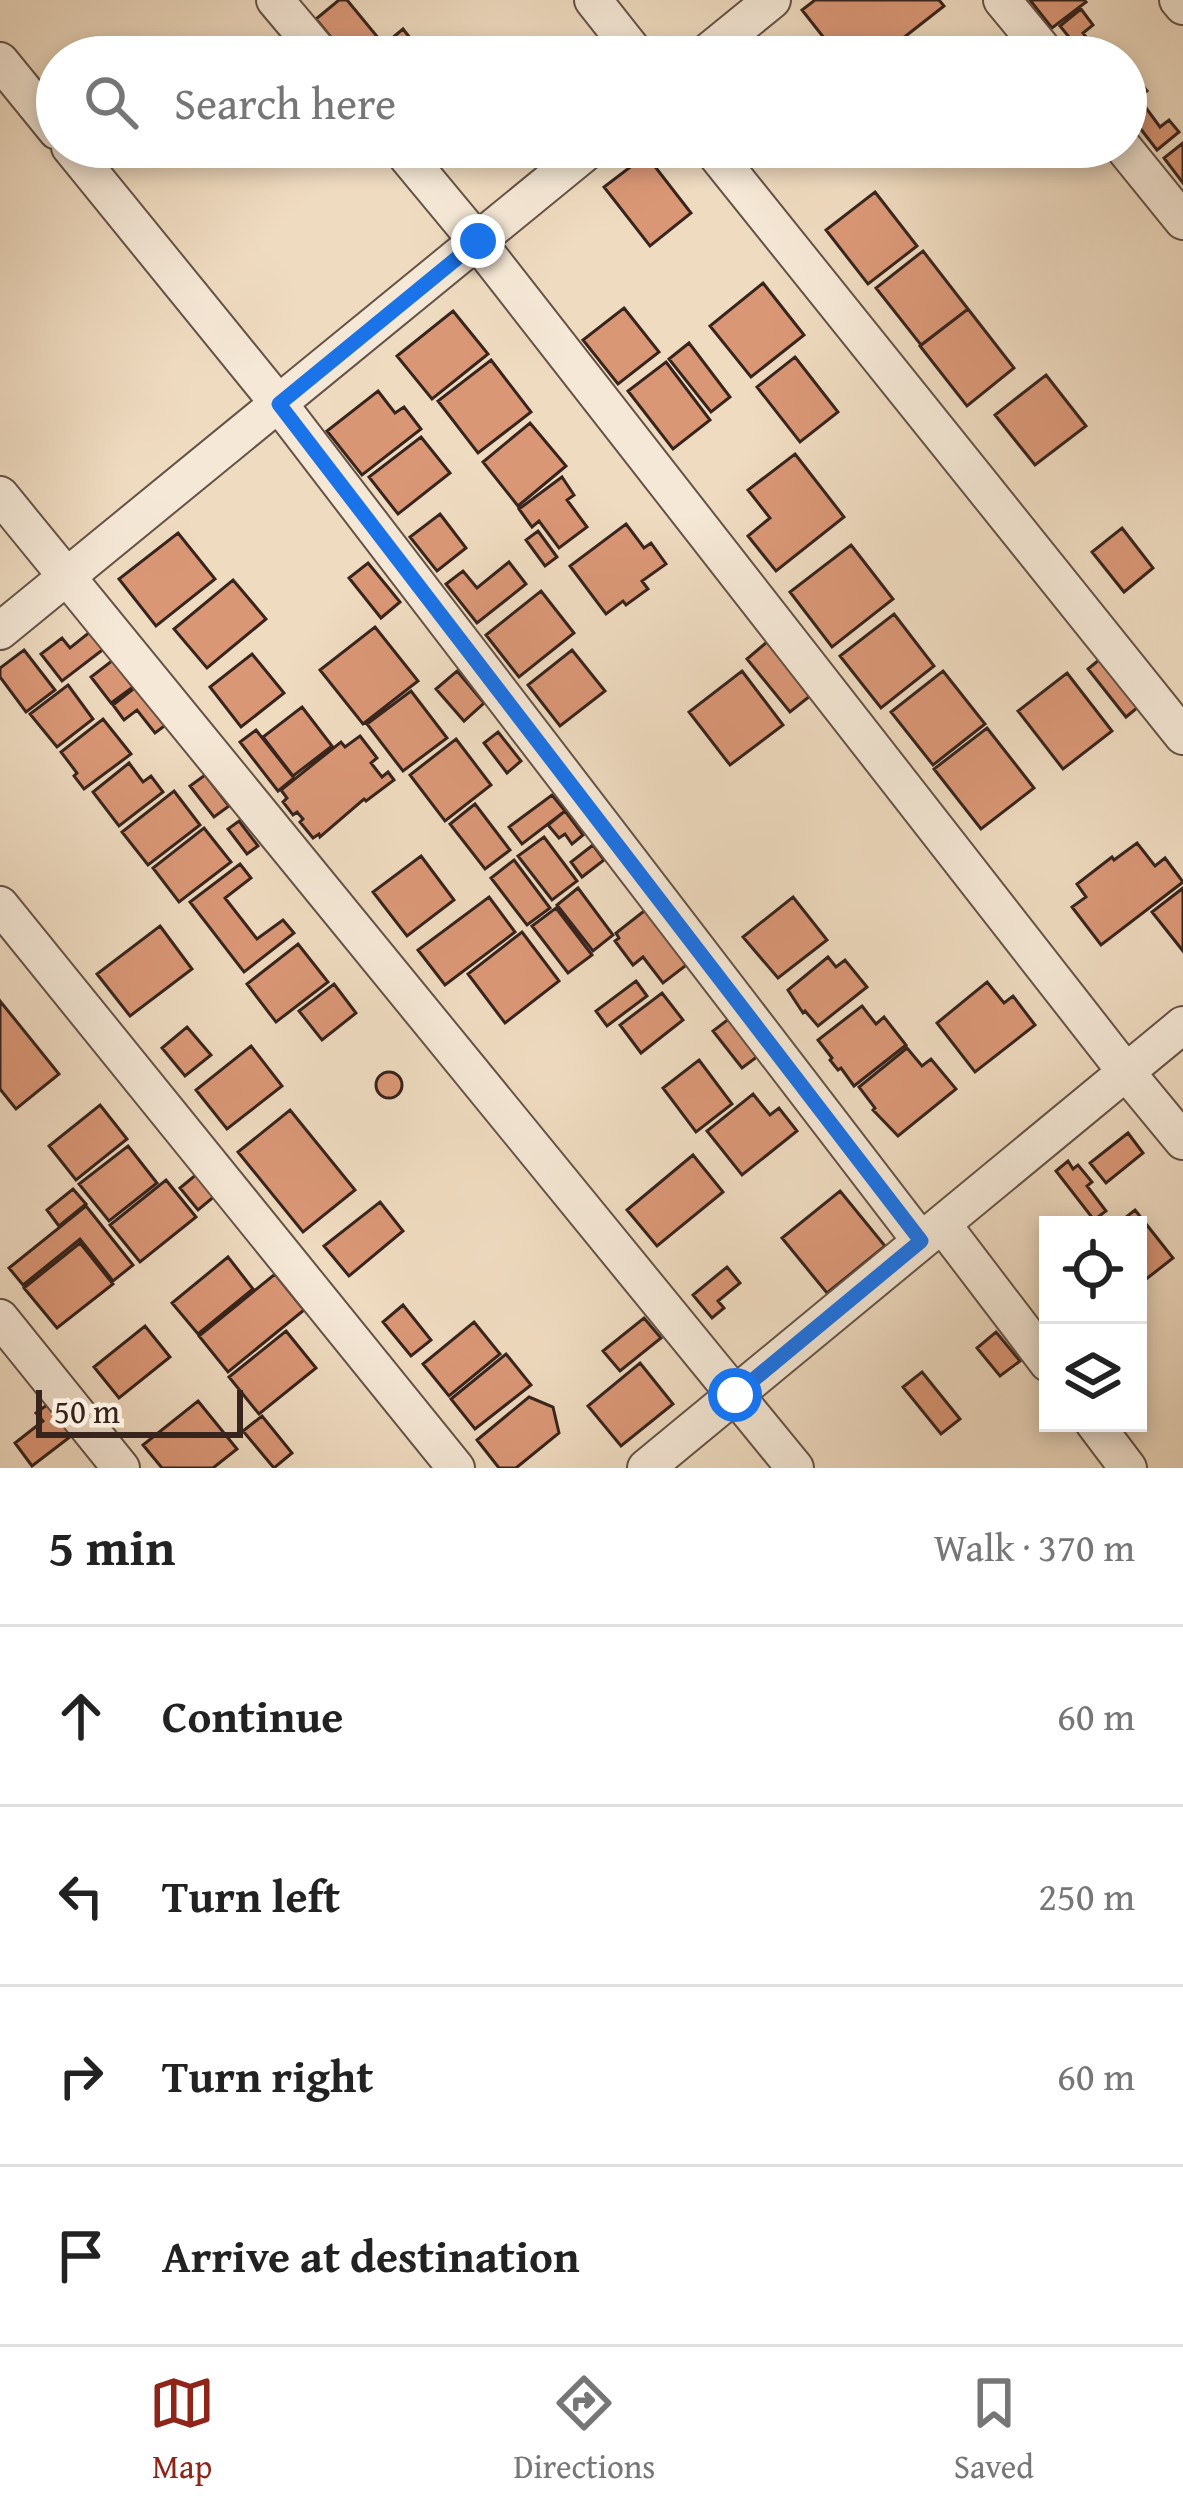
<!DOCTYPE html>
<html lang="en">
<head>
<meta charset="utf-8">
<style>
  :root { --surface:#fff; --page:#f6f6f6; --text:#222; --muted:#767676; --line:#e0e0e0; --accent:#8f2418 }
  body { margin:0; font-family:"Gentium Book Plus",serif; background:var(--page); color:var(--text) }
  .controls { position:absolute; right:36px; bottom:36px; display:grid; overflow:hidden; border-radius:0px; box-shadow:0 6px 18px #0003 }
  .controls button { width:108px; height:108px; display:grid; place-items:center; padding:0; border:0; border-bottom:3px solid var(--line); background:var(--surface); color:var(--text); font:60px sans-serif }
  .scale { position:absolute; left:36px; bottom:30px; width:207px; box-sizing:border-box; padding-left:12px; border:6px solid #37241d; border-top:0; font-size:33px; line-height:42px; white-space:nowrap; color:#37241d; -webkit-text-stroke:9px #f5e8d6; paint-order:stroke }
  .stop { position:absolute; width:36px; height:36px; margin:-27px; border:9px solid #1a73e8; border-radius:50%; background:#fff }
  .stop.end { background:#1a73e8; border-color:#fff; box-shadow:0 3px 12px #0008 }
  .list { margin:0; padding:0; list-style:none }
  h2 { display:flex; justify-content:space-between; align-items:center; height:156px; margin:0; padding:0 48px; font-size:51px }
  h2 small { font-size:39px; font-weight:400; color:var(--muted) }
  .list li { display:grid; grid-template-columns:78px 1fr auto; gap:36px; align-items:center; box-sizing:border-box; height:180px; padding:0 48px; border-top:3px solid var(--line) }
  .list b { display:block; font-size:45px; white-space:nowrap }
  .list em { font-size:39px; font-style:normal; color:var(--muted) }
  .icon { flex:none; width:66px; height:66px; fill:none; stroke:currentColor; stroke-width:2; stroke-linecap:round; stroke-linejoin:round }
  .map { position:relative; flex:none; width:1183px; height:1468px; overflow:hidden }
  .search { position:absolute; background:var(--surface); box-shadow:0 6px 18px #0003; left:36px; right:36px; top:36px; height:132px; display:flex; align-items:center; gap:30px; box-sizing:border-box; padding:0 42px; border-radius:66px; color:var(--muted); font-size:45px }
  .sheet { height:876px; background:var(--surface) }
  nav { display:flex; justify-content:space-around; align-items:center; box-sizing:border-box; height:168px; border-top:3px solid var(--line); background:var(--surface); font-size:33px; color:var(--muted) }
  nav a { display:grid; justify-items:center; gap:6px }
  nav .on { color:var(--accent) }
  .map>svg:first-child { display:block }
</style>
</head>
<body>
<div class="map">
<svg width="1183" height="1468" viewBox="0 0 1183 1468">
  <rect width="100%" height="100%" fill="#efdbc0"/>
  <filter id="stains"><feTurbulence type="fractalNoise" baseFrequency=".00167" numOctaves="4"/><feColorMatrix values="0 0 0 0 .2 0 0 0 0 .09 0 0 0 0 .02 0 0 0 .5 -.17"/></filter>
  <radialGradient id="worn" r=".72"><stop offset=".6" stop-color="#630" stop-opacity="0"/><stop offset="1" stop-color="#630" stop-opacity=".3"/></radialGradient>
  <path fill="#da9776" stroke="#37241d" stroke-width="3" d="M339 0H347L384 45 403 29 414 43 396 57H347L316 19Z
    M815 0H939L944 6 879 57H839L802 10Z
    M1030 0H1084L1086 2 1052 28Z
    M1081 9 1093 25 1083 33 1101 57H1085L1060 26Z
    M1133 73 1147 91 1138 97 1160 127 1169 120 1179 132 1157 150 1126 110V78Z
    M1183 143V183L1164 158Z
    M646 155 691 213 650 246 604 187Z
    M875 192 917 246 868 284 826 230Z
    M923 251 968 309 921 345 876 288Z
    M763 283 804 335 751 377 710 326Z
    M624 308 659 352 618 384 583 340Z
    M968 309 1014 368 967 406 920 346Z
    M453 311 488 354 432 399 397 356Z
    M689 343 730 397 711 412 669 359Z
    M795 357 838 412 800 442 757 387Z
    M491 360 531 412 478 453 438 401Z
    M666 362 710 420 673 449 628 391Z
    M1046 375 1086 426 1035 465 995 415Z
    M378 391 395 413 404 407 421 429 362 475 327 431Z
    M530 423 566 466 518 506 483 462Z
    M421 437 450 473 398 514 369 477Z
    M795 454 844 517 776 571 748 536 770 518 748 490Z
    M562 477 574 495 567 500 587 527 559 548 539 521 532 527 519 509Z
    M440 514 466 548 437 571 410 537Z
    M626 524 644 548 651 543 666 564 642 581 648 589 626 605 623 601 606 614 570 566Z
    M1122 528 1153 568 1124 592 1092 552Z
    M538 531 557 557 545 566 526 540Z
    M178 533 215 579 156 626 119 579Z
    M851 545 893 599 832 647 790 592Z
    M509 562 526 584 477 623 446 584 463 571 477 588Z
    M368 563 400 602 381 618 349 578Z
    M233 580 266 619 207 668 174 629Z
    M541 591 574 633 519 677 486 635Z
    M894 614 934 666 881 708 840 656Z
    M375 627 418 681 363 724 320 670Z
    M91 631 105 648 62 681 41 654 62 638 70 648Z
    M767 642 810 696 790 712 747 659Z
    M24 650 55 690 26 712 0 677V668Z
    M572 650 605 691 560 726 528 685Z
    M252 654 284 693 241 727 210 687Z
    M1105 655 1143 703 1126 717 1088 669Z
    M113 660 133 687 111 703 91 677Z
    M457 671 484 703 464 721 436 689Z
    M742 671 783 725 730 765 689 712Z
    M943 671 985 724 933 765 891 712Z
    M1067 673 1112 731 1063 769 1018 711Z
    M68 685 93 719 57 747 30 714Z
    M137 686 167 724 155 733 137 710 124 720 113 705Z
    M411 691 447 738 403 771 367 724Z
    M302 707 332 746 293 776 263 737Z
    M103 719 131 754 84 789 74 776 77 773 61 752Z
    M987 728 1034 788 981 829 934 769Z
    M256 730 294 778 278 791 240 742Z
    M498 732 521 761 507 773 484 743Z
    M360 736 377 758 371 763 382 777 388 772 394 780 366 801 364 799 320 837 319 834 313 838 300 822 303 819 297 812 293 815 283 802 287 798 281 790 341 742 345 747Z
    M456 739 491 785 445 821 410 775Z
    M129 763 143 782 151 776 163 792 119 826 93 792Z
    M205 775 229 806 214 817 190 786Z
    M174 791 200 825 148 865 122 832Z
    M552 795 565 811 522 844 509 827Z
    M475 804 510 850 485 869 450 824Z
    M565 811 583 835 572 844 565 834 559 838 548 825Z
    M239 821 258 846 247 854 228 829Z
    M204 828 231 862 179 902 153 868Z
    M544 837 577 881 552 900 518 856Z
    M1137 843 1155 866 1165 858 1183 882 1101 945 1072 907 1086 897 1077 884 1112 857 1114 860Z
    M593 845 604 860 582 877 571 862Z
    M421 856 454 900 407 936 373 892Z
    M514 860 550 908 527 925 491 878Z
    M240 864 251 878 225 898 257 939 283 920 294 933 244 972 190 902Z
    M578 888 613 935 593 951 557 905Z
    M1183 888V951L1152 912Z
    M489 897 515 932 445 985 418 950Z
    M793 897 827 940 778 978 743 937Z
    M556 908 592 955 568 973 532 926Z
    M648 908 689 963 663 983 643 957 633 965 615 941 619 938 616 933Z
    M160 926 192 969 130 1016 97 974Z
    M522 932 559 981 505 1023 468 974Z
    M298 944 328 982 276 1022 247 984Z
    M828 957 836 967 845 960 867 987 818 1026 805 1011 803 1013 788 990Z
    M636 981 647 996 607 1026 596 1011Z
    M987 982 1004 1003 1013 996 1035 1025 975 1072 937 1023Z
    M334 984 356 1013 322 1040 299 1011Z
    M662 993 683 1020 641 1053 620 1025Z
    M0 1001 59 1074 16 1109 0 1089Z
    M862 1006 876 1024 884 1017 906 1045 854 1086 841 1068 838 1070 830 1060 832 1058 818 1040Z
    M734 1015 762 1053 742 1068 713 1031Z
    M187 1027 211 1055 185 1076 162 1048Z
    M251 1046 282 1086 227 1129 196 1090Z
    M907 1048 922 1066 931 1059 956 1089 898 1136 873 1110 875 1108 859 1087Z
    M699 1060 732 1104 696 1132 663 1088Z
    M376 1085a13 13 0 1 1 26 0a13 13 0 1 1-26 0Z
    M753 1094 770 1115 779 1108 797 1131 742 1175 707 1131Z
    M100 1105 127 1139 76 1180 49 1146Z
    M290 1110 355 1190 303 1232 238 1152Z
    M1128 1133 1143 1153 1106 1183 1090 1163Z
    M128 1146 157 1183 109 1221 79 1184Z
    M693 1155 723 1192 657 1246 627 1210Z
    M1068 1161 1073 1169 1078 1165 1092 1182 1087 1186 1106 1211 1094 1220 1056 1171Z
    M198 1173 216 1195 198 1210 180 1188Z
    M166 1180 196 1217 140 1262 110 1225Z
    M73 1189 86 1204 59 1226 47 1210Z
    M840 1191 885 1246 827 1293 782 1238Z
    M380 1202 403 1231 349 1276 324 1246Z
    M86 1206 133 1265 113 1281 80 1239 23 1285 9 1268Z
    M1135 1210 1173 1258 1145 1280 1138 1271V1225H1116Z
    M80 1243 113 1284 57 1328 24 1288Z
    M228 1257 253 1289 198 1334 172 1303Z
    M727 1267 740 1283 718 1301 724 1308 712 1318 693 1295Z
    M275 1274 304 1310 228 1372 199 1336Z
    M403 1305 431 1340 411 1356 383 1322Z
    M644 1318 661 1338 620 1371 603 1351Z
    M474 1322 500 1354 449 1396 423 1364Z
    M145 1326 170 1357 119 1398 94 1367Z
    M286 1331 316 1368 259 1414 229 1377Z
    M996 1332 1020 1361 1000 1376 977 1348Z
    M506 1354 531 1385 475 1429 451 1399Z
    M640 1363 673 1404 621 1446 588 1406Z
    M922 1372 960 1419 941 1434 903 1387Z
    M529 1397 553 1407 559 1433 516 1468H499L477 1440Z
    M55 1399 79 1430 32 1466 15 1443 43 1421 36 1413Z
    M198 1401 237 1449 213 1468H162L143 1445Z
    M262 1416 292 1453 274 1468 243 1431Z"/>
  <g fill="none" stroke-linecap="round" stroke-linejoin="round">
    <defs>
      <path id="minor" d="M275 0 323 57
        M593 0 638 57
        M1002 0 1049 57
        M1178 0 1183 6
        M702 57 772 0
        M0 61 57 131
        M70 147 279 404 921 1241
        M399 147 477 241 1126 1072 1183 1141
        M710 147 1183 736
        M1123 147 1183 221
        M0 495 795 1468
        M0 631 592 147
        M0 905 456 1468
        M942 1224 1048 1363
        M0 1318 121 1468
        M1094 1423 1128 1468
        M646 1468 1183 1025"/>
    </defs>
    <use href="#minor" stroke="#655246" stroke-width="40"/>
    <use href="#minor" stroke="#f5e8d6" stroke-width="36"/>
  </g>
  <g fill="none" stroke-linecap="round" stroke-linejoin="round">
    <path stroke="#1a73e8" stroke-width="15" d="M478 241 279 404 921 1241 735 1395"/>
  </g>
  <rect width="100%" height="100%" filter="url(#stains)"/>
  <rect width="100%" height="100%" fill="url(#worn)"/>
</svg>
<div class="controls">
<button><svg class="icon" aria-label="locate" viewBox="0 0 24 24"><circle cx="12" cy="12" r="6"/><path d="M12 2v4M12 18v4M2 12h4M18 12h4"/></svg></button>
<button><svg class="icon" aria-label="layers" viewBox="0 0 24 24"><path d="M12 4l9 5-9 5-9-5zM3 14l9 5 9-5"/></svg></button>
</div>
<div class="scale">50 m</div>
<div class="stop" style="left:735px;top:1395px"></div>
<div class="stop end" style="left:478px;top:241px"></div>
<div class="search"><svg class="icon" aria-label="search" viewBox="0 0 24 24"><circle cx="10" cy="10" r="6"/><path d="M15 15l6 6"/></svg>Search here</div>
</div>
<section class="sheet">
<h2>5 min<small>Walk · 370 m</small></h2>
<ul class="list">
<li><svg class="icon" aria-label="ahead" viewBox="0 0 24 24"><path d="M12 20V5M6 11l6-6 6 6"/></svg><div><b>Continue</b></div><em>60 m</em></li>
<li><svg class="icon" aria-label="left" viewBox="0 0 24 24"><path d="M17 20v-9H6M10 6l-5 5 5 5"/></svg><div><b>Turn left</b></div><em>250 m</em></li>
<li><svg class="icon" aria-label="right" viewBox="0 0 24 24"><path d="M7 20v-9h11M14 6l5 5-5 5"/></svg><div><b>Turn right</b></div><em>60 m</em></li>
<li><svg class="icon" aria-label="arrive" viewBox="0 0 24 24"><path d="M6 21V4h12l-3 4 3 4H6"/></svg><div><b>Arrive at destination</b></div></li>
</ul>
</section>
<nav>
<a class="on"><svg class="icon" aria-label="map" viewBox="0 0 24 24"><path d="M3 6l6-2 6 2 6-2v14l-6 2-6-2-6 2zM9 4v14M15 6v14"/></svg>Map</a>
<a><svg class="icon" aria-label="directions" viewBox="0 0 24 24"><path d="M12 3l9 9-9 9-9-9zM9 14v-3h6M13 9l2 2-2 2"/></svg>Directions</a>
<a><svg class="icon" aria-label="saved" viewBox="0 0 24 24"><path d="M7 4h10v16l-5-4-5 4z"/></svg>Saved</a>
</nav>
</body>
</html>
